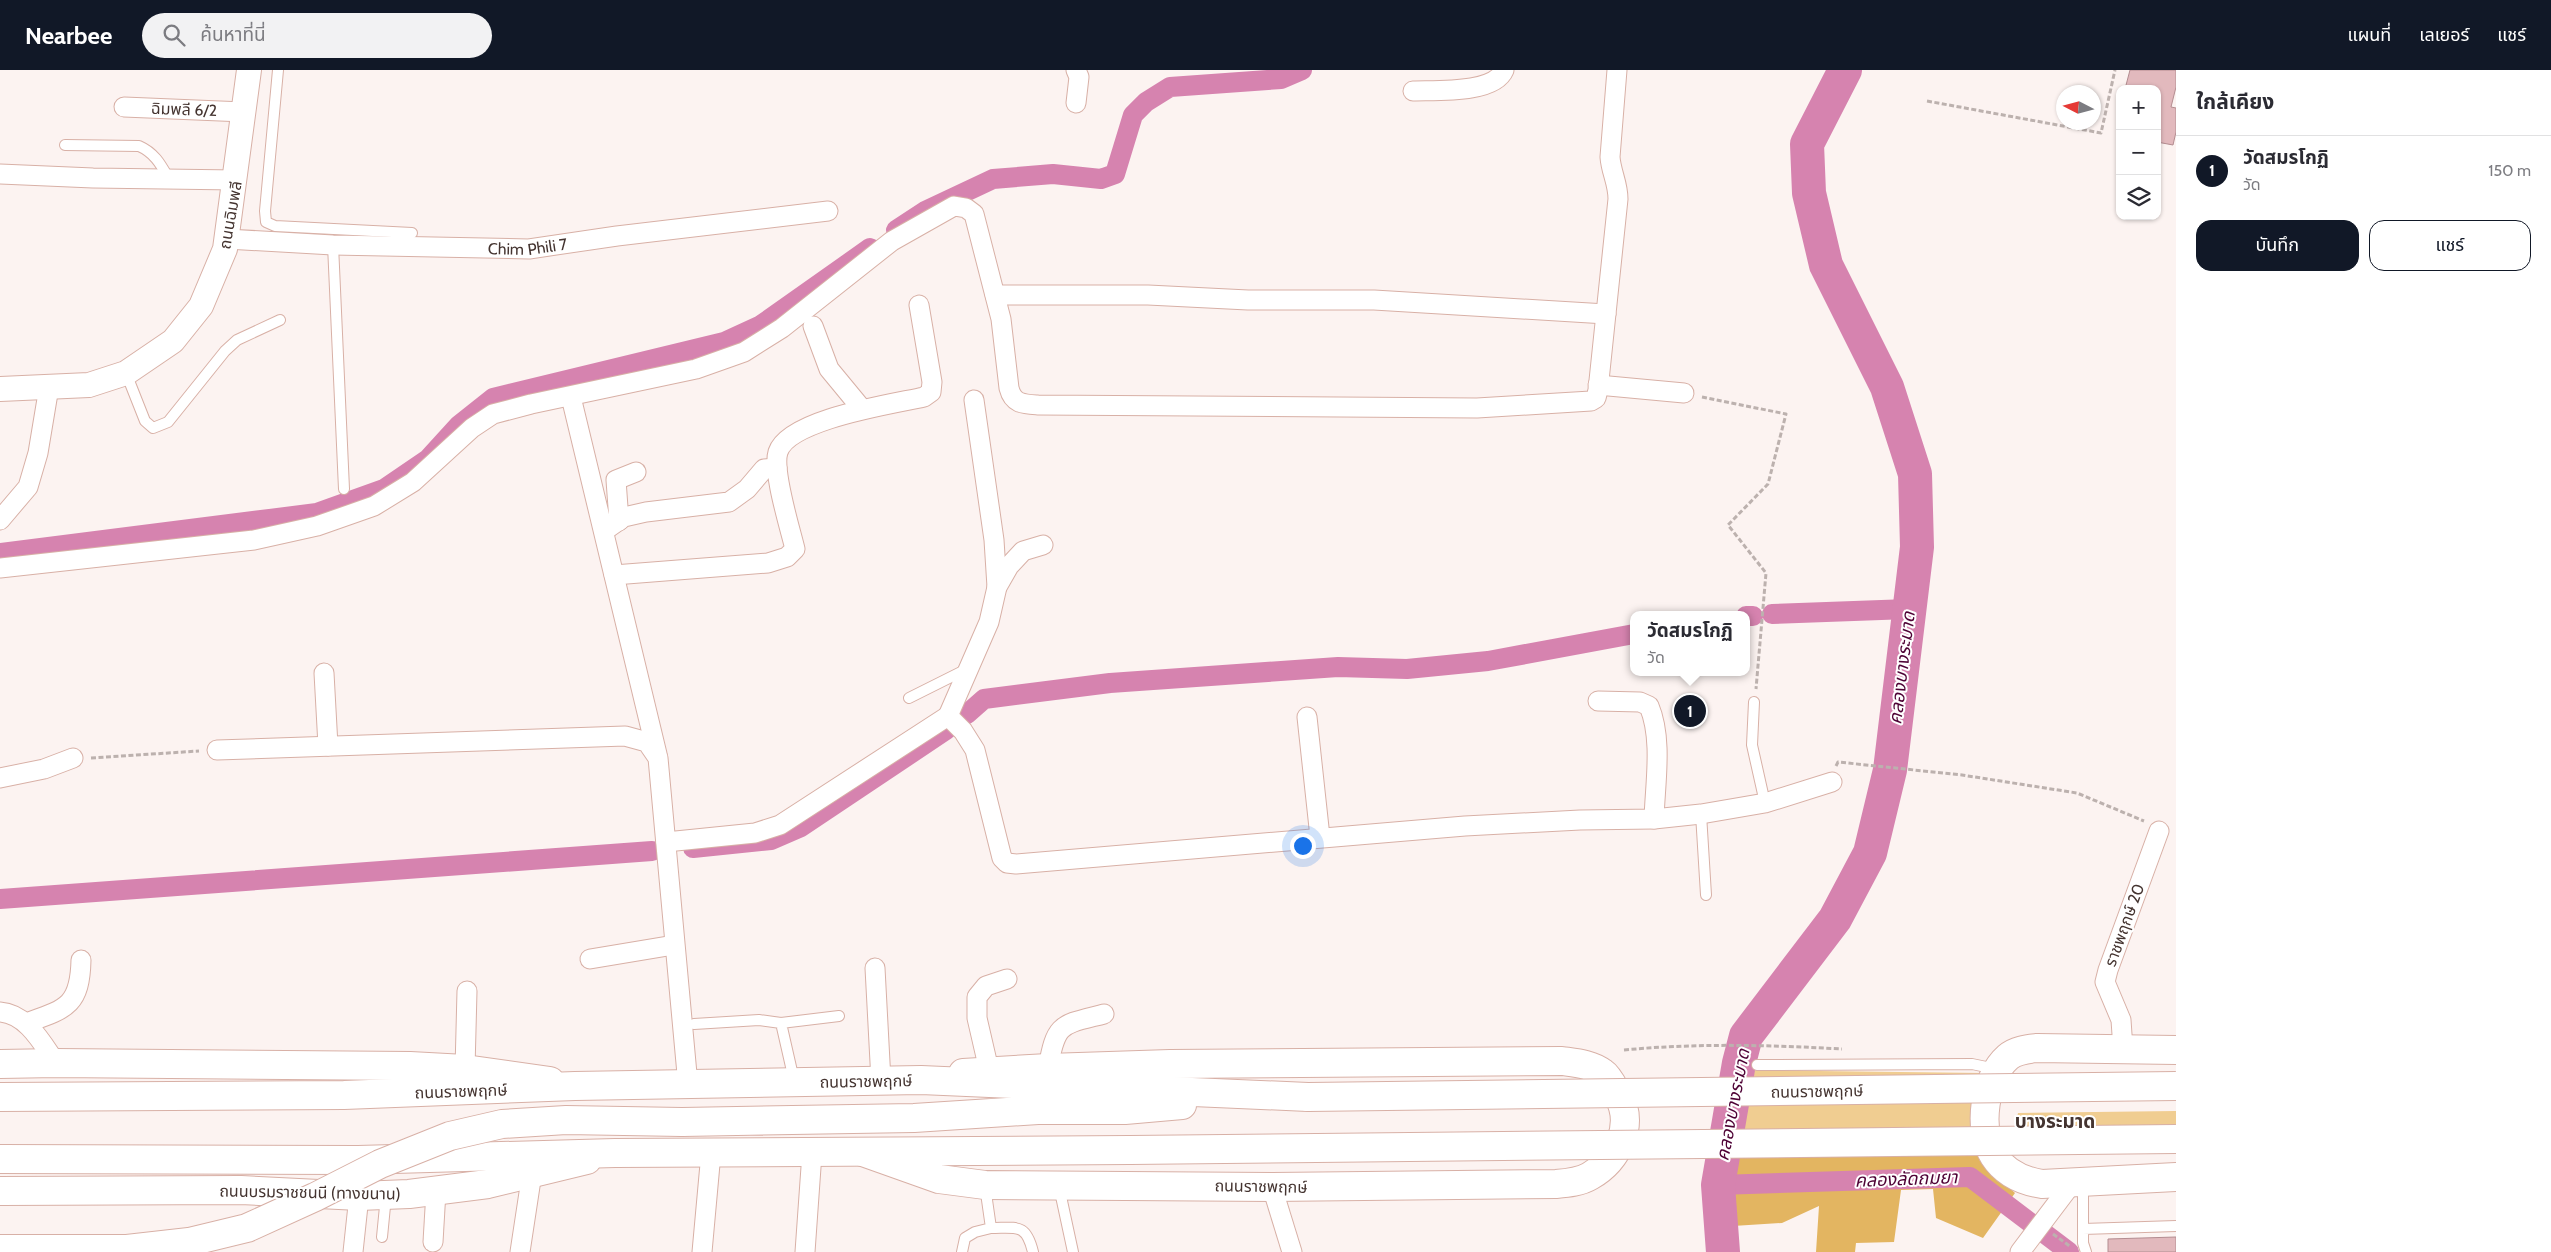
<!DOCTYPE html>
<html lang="th">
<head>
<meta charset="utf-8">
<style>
  :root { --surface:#fff; --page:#f2f2f3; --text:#2b2b33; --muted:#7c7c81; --line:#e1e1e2; --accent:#111827 }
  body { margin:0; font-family:Cabin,"Noto Sans Thai",sans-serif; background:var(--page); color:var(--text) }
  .controls { position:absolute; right:15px; top:15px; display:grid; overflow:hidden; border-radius:10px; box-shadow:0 1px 4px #0004 }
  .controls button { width:45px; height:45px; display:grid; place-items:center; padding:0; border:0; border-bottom:1px solid var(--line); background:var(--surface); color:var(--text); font:25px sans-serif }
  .compass { position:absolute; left:2056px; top:15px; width:45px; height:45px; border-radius:50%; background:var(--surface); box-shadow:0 1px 4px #0004; rotate:276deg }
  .you { position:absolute; left:1302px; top:775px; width:18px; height:18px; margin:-12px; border:4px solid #fff; border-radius:50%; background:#1a73e8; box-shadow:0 0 0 8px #1a73e833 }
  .badge { display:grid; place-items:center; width:32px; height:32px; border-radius:50%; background:var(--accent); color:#fff; font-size:16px; font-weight:700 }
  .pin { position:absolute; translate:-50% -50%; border:2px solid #fff; box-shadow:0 1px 5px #0006 }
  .popup { position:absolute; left:1630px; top:541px; width:120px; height:65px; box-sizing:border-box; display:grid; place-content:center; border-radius:10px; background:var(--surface); filter:drop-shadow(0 1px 4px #0005); font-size:16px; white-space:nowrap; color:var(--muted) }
  .popup b { font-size:19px; color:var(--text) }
  .popup::after { content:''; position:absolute; left:50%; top:100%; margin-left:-10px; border:10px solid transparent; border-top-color:var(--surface) }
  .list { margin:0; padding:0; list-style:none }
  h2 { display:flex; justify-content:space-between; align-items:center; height:65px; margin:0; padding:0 20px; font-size:21px }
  h2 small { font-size:16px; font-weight:400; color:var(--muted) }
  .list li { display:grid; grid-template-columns:32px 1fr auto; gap:15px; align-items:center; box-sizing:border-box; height:70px; padding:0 20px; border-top:1px solid var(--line) }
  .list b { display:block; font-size:19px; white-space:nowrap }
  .list p { margin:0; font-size:16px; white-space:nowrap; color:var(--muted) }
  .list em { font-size:16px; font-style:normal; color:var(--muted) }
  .actions { display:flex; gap:10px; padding:15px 20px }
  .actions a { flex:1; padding:11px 0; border:1px solid var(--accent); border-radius:15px; text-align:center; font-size:18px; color:var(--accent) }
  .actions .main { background:var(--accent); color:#fff }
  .icon { flex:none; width:28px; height:28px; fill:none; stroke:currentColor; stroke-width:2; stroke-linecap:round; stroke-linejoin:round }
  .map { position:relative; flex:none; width:2176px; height:1182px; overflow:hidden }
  header { display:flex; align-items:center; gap:30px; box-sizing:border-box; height:70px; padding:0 25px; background:var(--accent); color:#fff }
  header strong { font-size:24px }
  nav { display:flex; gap:28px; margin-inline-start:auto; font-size:18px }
  .search { width:350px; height:45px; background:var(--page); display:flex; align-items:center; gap:12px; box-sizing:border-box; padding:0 18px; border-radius:28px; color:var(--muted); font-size:19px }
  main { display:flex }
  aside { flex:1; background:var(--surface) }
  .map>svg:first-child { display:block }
</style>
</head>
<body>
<header>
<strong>Nearbee</strong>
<div class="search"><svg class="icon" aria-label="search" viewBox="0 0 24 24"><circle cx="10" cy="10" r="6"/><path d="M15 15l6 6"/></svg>ค้นหาที่นี่</div>
<nav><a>แผนที่</a><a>เลเยอร์</a><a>แชร์</a></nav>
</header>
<main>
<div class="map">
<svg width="2176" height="1182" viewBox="0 0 2176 1182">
  <rect width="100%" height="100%" fill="#fcf3f1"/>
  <path fill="#f0cd91" d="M1744 1000 1982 1003 1972 1058 1732 1083Z
    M2176 1041V1055L2024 1058 2016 1052 2018 1043Z"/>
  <path fill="#e3b561" d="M1974 1075 1980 1091 2015 1123 1983 1168 1936 1148 1933 1119 1901 1120 1894 1172 1856 1173 1855 1182H1816L1819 1136 1782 1153 1733 1156 1728 1125 1732 1083Z"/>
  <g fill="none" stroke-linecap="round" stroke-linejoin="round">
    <path stroke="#d683af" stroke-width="20" d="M896 160 925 141 993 109 1053 104 1101 109 1115 104 1133 45 1146 32 1170 17 1281 9 1302 0
      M0 483 317 443 384 419 428 389 459 355 493 328 724 272 761 255 870 178
      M1772 544 1909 539
      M1746 546H1753
      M967 644 984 629 1110 613 1338 597 1407 599 1488 591 1634 564
      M693 778 771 770 801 757 946 660
      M0 829 652 781
      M1718 1115 1970 1107 2069 1182"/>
    <path stroke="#d683af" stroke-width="34" d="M1723 1182 1718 1115 1739 993 1746 966 1835 849 1870 783 1890 700 1917 477 1915 404 1887 317 1826 195 1809 123 1807 74 1845 0"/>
  </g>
  <path fill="#e2b9bd" stroke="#b38c90" d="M2130 0H2176V17L2171 37 2176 38V62L2173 75 2157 72V19H2125Z
    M2176 1167V1182H2108V1169Z"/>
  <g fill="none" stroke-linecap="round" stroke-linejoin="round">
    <defs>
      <path id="service" d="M278 0 265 141 266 152 275 156 412 163
        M65 75 139 76C155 83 161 95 169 109
        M333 175 344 419
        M126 303 145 351 153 358 168 352 225 281 237 270 280 250
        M909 628 967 599
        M1754 632 1752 675 1765 733
        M1701 744 1706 825
        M781 953 839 946
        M694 954 759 950 781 953 794 1010
        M1757 995 1972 994 1996 999
        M2083 1112V1159
        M1059 1117 1073 1182
        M991 1158C1017 1158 1026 1153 1033 1182
        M382 1167 386 1126
        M962 1182 965 1168 975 1162 991 1158 985 1116
        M2086 1182 2083 1173V1159L2176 1156"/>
      <g id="minor">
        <path d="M1413 21C1435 20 1494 24 1504 0"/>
        <path d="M1076 33 1079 7 1076 0"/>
        <path d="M124 37 244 42"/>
        <path d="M0 104 93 108 236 110"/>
        <path id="s1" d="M227 169 333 175 529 179 617 166 828 141"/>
        <path d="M995 225H1148L1248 230H1374L1606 244"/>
        <path d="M813 256 829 299 862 339"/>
        <path d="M1598 315 1684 323"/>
        <path d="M571 327 657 684"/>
        <path d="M974 330 994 470 997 517"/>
        <path d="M0 450 28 417 38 383 49 317"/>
        <path d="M619 451 616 410 636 402"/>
        <path d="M604 461 624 447 646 442 729 432 747 419 764 399 777 398"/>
        <path d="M0 498 254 470 317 456 374 436 413 412 472 358 493 344 531 334 696 299 744 282 782 258 892 171 954 136 966 138 974 144 1001 249 1009 318C1013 334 1023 334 1038 335L1477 338 1591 331 1596 328 1598 320 1618 129C1618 113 1611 102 1610 87L1617 0"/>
        <path d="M614 505 768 493 787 487 795 479C790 458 772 401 778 382 789 349 893 334 924 327L931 322 932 312 919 235"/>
        <path d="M324 603 328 676"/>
        <path d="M1598 631 1640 632 1649 636C1663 669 1655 714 1654 749"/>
        <path d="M948 646 989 552 997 517 1009 496 1023 481 1043 475"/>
        <path d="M1307 647 1320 767"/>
        <path d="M217 680 625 666 647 672 658 688 688 1015"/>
        <path d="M0 708 44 699 73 688"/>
        <path d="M666 772 755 763 780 755 948 646 963 661 975 680 1002 788 1007 793 1016 794 1465 756 1580 750 1654 749 1701 744 1765 733 1832 712"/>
        <path d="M590 889 674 875"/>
        <path d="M875 898 881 1011"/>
        <path d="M0 942C27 944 42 973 56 993"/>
        <path d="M26 953C66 939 80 936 81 890"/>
        <path d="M2123 979 2121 950 2105 912 2108 900 2159 761"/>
        <path d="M1048 998C1056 952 1061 955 1104 944"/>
        <path d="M465 999 467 921"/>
        <path d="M989 1000 977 948V927L986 916 1007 909"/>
        <path d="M1272 1117 1292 1182"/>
        <path d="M433 1172 436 1121"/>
        <path d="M353 1182 359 1126"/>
        <path d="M520 1182 532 1103"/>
        <path d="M702 1182 711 1083"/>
        <path d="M805 1182 812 1083"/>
        <path d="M2020 1182 2073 1112"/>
      </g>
      <path id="tertiary" d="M0 319 89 315 126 303 173 271 201 236 225 179 249 0"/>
      <path id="secondary" d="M2176 980 2037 978C2028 979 2016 980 2008 987 1984 1008 1977 1059 1994 1086 2005 1103 2023 1111 2042 1114L2176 1107
        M0 994 56 993 410 996 465 999 550 1011
        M863 1082 939 1109 985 1115 1272 1117 1556 1114C1568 1113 1580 1112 1590 1106 1618 1090 1635 1055 1618 1025 1614 1018 1609 1007 1603 1003 1591 994 1576 993 1562 991L1170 994 1048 998 963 1003
        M0 1121 241 1120 359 1126 409 1124 488 1114 587 1090"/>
      <path id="primary" d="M0 1027 344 1025 575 1016 921 1010 1308 1027
        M682 1052 914 1048 1038 1040H1125L1182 1035
        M0 1089 358 1090 615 1083 1130 1080"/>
    </defs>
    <use href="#service" stroke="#d8b0a6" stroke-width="12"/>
    <use href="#minor" stroke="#d8b0a6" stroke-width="21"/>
    <use href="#tertiary" stroke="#d8b0a6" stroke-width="26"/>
    <use href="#secondary" stroke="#d8b0a6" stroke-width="30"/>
    <use href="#primary" stroke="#d8b0a6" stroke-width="30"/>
    <path stroke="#bcb1ae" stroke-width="3" stroke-dasharray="5 2.5" stroke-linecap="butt" d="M1927 31 2101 63 2115 0
      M1702 327 1786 344 1768 414 1728 455 1766 503 1756 619
      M91 688 199 681
      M1836 696 1838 692 1962 705 2077 723 2144 751
      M1624 980C1697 973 1769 975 1842 979
      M2053 1164 2071 1177"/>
    <use href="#service" stroke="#fff" stroke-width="10"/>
    <use href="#minor" stroke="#fff" stroke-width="19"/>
    <use href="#tertiary" stroke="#fff" stroke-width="24"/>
    <use href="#secondary" stroke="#fff" stroke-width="28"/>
    <use href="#primary" stroke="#fff" stroke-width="28"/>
    <defs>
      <path id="primary-bridge" d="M1308 1027 2176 1016
        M1130 1080 2176 1069
        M0 1179H127L189 1172 247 1158 315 1127 380 1094 450 1066 502 1054 566 1050 682 1052"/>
    </defs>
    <use href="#primary-bridge" stroke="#d8b0a6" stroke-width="30" stroke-linecap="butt"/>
    <use href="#primary-bridge" stroke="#fff" stroke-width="28"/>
  </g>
  <g text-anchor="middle" stroke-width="4" stroke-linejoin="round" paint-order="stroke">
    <g font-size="16" fill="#443430" stroke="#fff">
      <text transform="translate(184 39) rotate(2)" y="6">ฉิมพลี 6/2</text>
      <text transform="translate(230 145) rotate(-80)" y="6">ถนนฉิมพลี</text>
      <text dy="6" stroke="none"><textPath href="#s1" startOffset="301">Chim Phili 7</textPath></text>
      <text transform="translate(2124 855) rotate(-70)" y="6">ราชพฤกษ์ 20</text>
      <text transform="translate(866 1011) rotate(-1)" y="6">ถนนราชพฤกษ์</text>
      <text transform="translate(461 1021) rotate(-2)" y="6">ถนนราชพฤกษ์</text>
      <text transform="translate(1817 1021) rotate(-1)" y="6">ถนนราชพฤกษ์</text>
      <text transform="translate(1261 1116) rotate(1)" y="6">ถนนราชพฤกษ์</text>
      <text transform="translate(310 1122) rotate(1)" y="6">ถนนบรมราชชนนี (ทางขนาน)</text>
    </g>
    <g font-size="18" font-style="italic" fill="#4e0235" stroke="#fff">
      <text transform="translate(1902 598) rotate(-83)" y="6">คลองบางระมาด</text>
      <text transform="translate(1733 1035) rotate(-79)" y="6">คลองบางระมาด</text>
      <text transform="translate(1906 1109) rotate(-2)" y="6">คลองลัดถมยา</text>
    </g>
    <g font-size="19" font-weight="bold" fill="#443430" stroke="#fff">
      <text x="2055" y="1058">บางระมาด</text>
    </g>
  </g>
</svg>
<div class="controls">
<button>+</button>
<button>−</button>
<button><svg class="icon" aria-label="layers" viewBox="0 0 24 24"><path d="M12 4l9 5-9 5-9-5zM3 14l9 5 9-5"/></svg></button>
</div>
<svg class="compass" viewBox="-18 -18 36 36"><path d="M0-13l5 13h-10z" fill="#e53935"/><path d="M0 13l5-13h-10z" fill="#7c7c81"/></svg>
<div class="you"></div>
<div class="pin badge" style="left:1690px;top:641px">1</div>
<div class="popup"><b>วัดสมรโกฏิ</b>วัด</div>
</div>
<aside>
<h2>ใกล้เคียง<small></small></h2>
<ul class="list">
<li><span class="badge">1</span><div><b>วัดสมรโกฏิ</b><p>วัด</p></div><em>150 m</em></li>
</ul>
<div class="actions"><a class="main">บันทึก</a><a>แชร์</a></div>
</aside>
</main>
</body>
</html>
